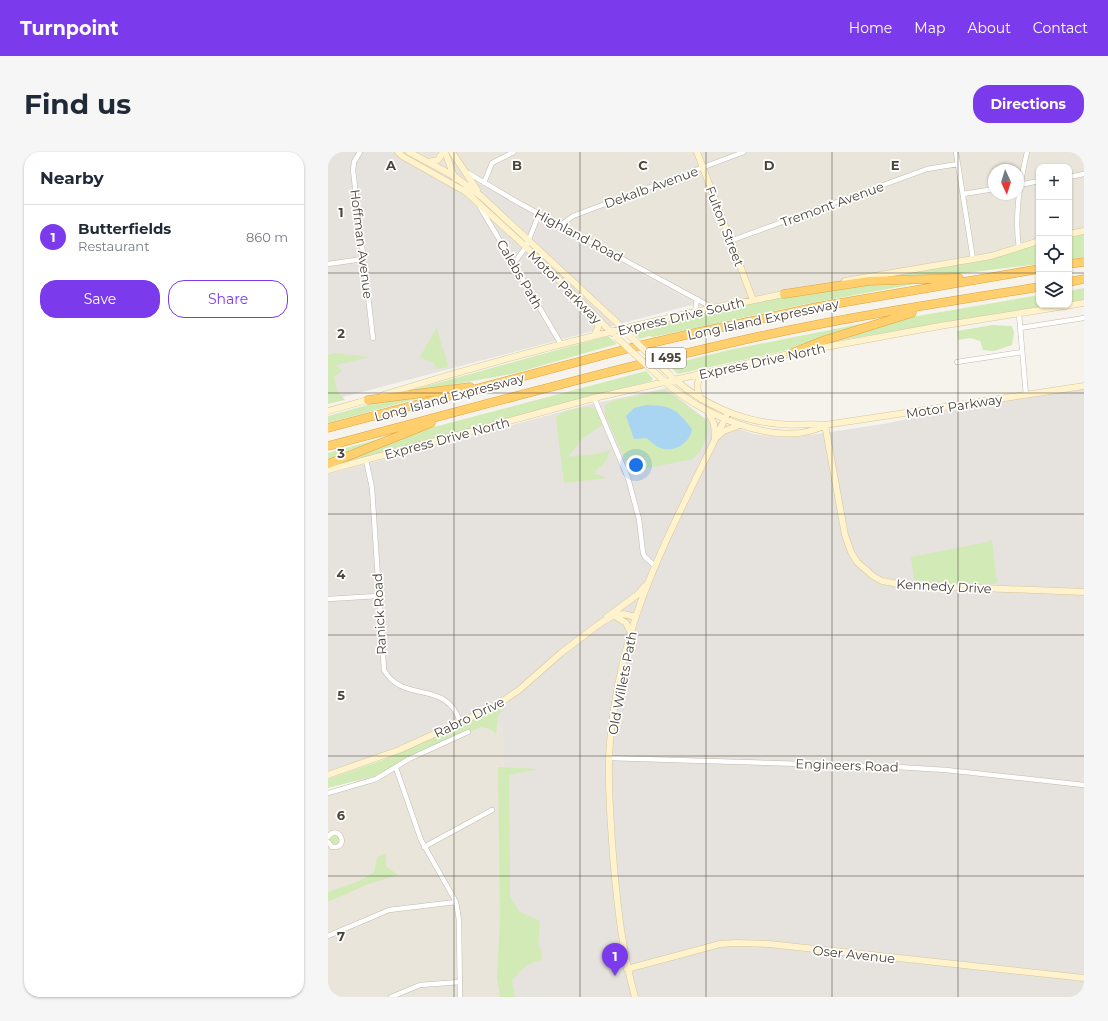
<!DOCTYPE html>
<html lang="en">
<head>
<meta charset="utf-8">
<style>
  :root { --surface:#fff; --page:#f6f6f7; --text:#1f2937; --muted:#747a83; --line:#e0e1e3; --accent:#7c3aed }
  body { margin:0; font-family:Montserrat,sans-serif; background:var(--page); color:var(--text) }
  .controls { position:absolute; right:12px; top:12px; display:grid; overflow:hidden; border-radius:8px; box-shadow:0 1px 3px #0004 }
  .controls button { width:36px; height:36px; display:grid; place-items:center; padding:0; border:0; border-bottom:1px solid var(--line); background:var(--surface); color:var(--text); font:20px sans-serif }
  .compass { position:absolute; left:660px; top:12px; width:36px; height:36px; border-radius:50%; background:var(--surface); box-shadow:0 1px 3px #0004; rotate:176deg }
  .you { position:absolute; left:308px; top:313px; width:14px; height:14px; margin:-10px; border:3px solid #fff; border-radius:50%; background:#1a73e8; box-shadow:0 0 0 6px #1a73e833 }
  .badge { display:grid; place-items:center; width:26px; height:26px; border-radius:50%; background:var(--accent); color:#fff; font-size:13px; font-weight:700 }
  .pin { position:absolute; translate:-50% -33px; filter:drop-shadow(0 1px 2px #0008) }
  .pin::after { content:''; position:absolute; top:21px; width:14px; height:12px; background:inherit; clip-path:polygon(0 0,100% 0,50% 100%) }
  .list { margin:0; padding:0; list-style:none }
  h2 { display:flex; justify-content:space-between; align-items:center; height:52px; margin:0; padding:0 16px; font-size:17px }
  h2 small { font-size:13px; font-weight:400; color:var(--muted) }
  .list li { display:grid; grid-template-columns:26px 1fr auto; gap:12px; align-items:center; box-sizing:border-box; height:64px; padding:0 16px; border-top:1px solid var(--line) }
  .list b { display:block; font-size:15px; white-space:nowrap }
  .list p { margin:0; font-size:13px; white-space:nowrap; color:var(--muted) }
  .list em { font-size:13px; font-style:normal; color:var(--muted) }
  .actions { display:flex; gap:8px; padding:12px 16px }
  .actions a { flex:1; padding:9px 0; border:1px solid var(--accent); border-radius:16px; text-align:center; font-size:14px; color:var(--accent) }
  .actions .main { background:var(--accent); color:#fff }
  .icon { flex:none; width:22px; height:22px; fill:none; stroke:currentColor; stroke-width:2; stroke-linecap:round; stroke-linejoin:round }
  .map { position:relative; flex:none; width:756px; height:845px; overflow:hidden; border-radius:16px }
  header { display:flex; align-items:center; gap:24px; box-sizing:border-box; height:56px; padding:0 20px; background:var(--accent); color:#fff }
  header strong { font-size:19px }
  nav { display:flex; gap:22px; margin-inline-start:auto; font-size:14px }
  .intro { display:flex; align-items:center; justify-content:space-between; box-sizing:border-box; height:96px; padding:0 24px }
  h1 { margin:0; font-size:28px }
  .button { padding:10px 18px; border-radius:16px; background:var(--accent); color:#fff; font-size:14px; font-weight:700 }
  main { display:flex; gap:24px; padding:0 24px }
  aside { flex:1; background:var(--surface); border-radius:16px; box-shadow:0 1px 3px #0004 }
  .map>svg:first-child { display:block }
</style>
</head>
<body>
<header>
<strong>Turnpoint</strong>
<nav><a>Home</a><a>Map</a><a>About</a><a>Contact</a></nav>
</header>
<div class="intro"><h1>Find us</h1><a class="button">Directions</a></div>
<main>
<aside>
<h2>Nearby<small></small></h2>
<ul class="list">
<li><span class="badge">1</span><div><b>Butterfields</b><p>Restaurant</p></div><em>860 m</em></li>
</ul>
<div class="actions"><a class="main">Save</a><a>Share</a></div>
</aside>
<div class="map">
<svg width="756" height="845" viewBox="0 0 756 845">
  <rect width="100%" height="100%" fill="#f6f3ec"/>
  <path fill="#eae5da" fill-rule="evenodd" d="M89 0H756V95L741 98V15H711V103L394 162 367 152 120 14ZM666 18H690V42H666Z
    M163 563 175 578 177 845H0V643Z"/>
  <path fill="#e6e2dd" d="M0 0H89L120 14 367 152 0 249Z
    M756 233V845H177L175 578 157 557 50 603 0 619V322L259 253 338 236 375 265 426 282 452 285 476 284 555 272 698 243Z"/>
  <path fill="#d2eab5" d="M756 82V105L741 108V84Z
    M711 90V112L629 122 560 125 559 123 668 105Z
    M597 130 473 153 325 185 321 184 312 187 305 180 374 161 500 137 529 132Z
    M756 136V148L741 150V139Z
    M711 143V153H722L508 189V187L578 166Z
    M552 168 455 199 354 221 350 222 340 213 401 198Z
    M664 173 684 174 686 181 684 193 666 199 655 198 652 189 642 186 630 188 629 179Z
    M109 175C111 190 118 201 120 215L108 217 107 212 92 205Z
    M280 184 289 192 184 222 84 240V238Z
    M7 201 42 205 8 213 14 219 6 225 9 239 17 248 0 252V203Z
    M318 219 325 227 323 229 12 311 55 293 106 275Z
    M336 238 345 243 378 268C384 280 374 299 365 307L310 318 301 317 277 262V253L284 249Z
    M99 244 0 271V264L54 249Z
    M261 255C269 256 272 263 275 270L274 273 255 286 240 305 268 302 283 298 276 312 268 318V322L279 326 236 331 228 267C232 258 252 256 261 255Z
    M65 283 0 309V301Z
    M664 388 668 425 670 429 666 432H632L586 428 583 405 655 391Z
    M176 557 170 565 168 582 162 577 153 575 46 624 0 636V627L55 608 154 564Z
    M170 615 211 617 181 623 182 745 192 760 212 769 210 792 214 800 213 808C199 812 192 817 184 829L187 845H172L169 825 172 767Z
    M10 682 12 691 5 694 1 689 2 683Z
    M58 702V714L70 723 38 733 0 750V740L31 729 46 720 49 705Z"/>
  <path fill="#a9d4f2" d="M319 253C345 254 348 257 364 277 362 292 344 302 330 295 326 293 322 288 318 286L306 287 298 264 306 256Z"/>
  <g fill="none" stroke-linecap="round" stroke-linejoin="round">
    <defs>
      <path id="street" d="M32 0 26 10 25 18 45 186
        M628 0 645 107
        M140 21 191 51 385 156
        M741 25 756 22
        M156 31 164 11 186 0
        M691 33 711 29
        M635 42 666 37
        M152 55 233 192
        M233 73 245 64 416 0
        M402 89 599 17 630 12
        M691 96C686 63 692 31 699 0
        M186 111 198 95 211 62
        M0 112 35 107
        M367 160 369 147
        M691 162 698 243
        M692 176 756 166
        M629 210 694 200
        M266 246 300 326 311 367 315 401 317 405 327 414
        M38 308 44 336 56 518C75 552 119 527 132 570
        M0 447 50 444
        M281 606 569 615 618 618 756 633
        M68 616 93 688 128 750 131 768 132 845
        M0 641 48 627 81 607 140 580
        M0 685C10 670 23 697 4 695L0 690
        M96 695 164 658
        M0 784 61 758 128 750
        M63 845 92 833 132 830"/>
      <path id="secondary" d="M70 0 74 4 138 40 198 95 284 181
        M81 0 126 24 154 45 298 179
        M117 0 127 27
        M124 0 149 38
        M369 0 425 148
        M100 10 110 8 115 0
        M741 82 756 79
        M517 129 663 104 711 89
        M266 184 270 176V167
        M476 199 612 174 756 151
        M346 227C375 252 412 269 451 272 466 274 481 271 497 273L756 234
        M335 228C369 261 452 299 497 273
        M55 243C155 212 256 185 358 162 391 154 426 149 459 141
        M373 247C368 236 368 230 375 221
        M0 259 43 247
        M380 260 386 272 387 286
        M497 273 517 383 523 400 529 410 545 424 554 429 577 433 756 440
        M390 284 396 279 412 273
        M0 318 266 246 465 201
        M287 464 298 471 303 481
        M279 465 309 443 317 434
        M0 623 71 598 166 555 191 538 233 501 274 470 285 464 295 462 308 465
        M299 817 392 792 408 791 441 792 756 826
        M307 845C295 802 290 760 286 715 283 679 280 642 281 605 283 561 294 506 308 464 332 393 369 327 400 260"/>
      <path id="highway" d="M741 112 756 110
        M741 130 756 127
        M456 142 541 129 631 126
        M462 202 497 188 584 161
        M40 248 142 235
        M0 276 310 194 371 180 489 155 711 117
        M0 294C144 256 288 216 433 184 525 164 618 150 711 135
        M0 312 103 271"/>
    </defs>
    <use href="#street" stroke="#c2bbae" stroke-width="5.5"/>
    <use href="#secondary" stroke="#d6c79b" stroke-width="7"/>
    <use href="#highway" stroke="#e0a43c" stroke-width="9"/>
    <use href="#street" stroke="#fff" stroke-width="4.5"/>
    <use href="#secondary" stroke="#fff3cd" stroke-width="6"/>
    <use href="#highway" stroke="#ffcf6e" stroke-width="8"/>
    <defs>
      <path id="secondary-bridge" d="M301 183 343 224
        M288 185 334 227"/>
    </defs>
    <use href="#secondary-bridge" stroke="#d6c79b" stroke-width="7" stroke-linecap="butt"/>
    <use href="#secondary-bridge" stroke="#fff3cd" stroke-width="6"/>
  </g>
  <path fill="none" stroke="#4b4439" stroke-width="1" stroke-opacity="0.55" d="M126 0V845M252 0V845M378 0V845M504 0V845M630 0V845M0 121H711M741 121H756M0 241H756M0 362H756M0 483H756M0 604H756M0 724H756"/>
  <g text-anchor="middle" stroke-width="3.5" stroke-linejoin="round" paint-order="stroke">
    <rect fill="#fff" stroke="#817c74" stroke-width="1" x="318" y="196" width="40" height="20" rx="3"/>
    <g font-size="12" font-weight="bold" fill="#4b4439">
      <text x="338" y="210">I 495</text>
    </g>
    <g font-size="13" fill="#4b4439" stroke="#fff">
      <text transform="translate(323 35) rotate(-20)" y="5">Dekalb Avenue</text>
      <text transform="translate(504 52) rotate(-20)" y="5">Tremont Avenue</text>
      <text transform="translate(397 74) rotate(69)" y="5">Fulton Street</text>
      <text transform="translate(251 83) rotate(28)" y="5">Highland Road</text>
      <text transform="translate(34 92) rotate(83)" y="5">Hoffman Avenue</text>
      <text transform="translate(192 122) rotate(60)" y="5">Calebs Path</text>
      <text transform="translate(237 135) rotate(45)" y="5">Motor Parkway</text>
      <text transform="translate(353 164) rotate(-13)" y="5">Express Drive South</text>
      <text transform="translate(435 167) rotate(-12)" y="5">Long Island Expressway</text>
      <text transform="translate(434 209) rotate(-12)" y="5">Express Drive North</text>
      <text transform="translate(121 245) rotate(-15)" y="5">Long Island Expressway</text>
      <text transform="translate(626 254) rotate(-9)" y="5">Motor Parkway</text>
      <text transform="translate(119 286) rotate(-15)" y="5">Express Drive North</text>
      <text transform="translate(616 434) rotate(3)" y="5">Kennedy Drive</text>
      <text transform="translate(51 462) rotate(-93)" y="5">Ranick Road</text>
      <text transform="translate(294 531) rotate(-79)" y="5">Old Willets Path</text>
      <text transform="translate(141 565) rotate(-26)" y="5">Rabro Drive</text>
      <text transform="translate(519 613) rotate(2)" y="5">Engineers Road</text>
      <text transform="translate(526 802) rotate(6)" y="5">Oser Avenue</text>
    </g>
  </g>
  <g font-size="13" text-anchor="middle" font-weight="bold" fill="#4b4439" stroke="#fff" stroke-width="3.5" stroke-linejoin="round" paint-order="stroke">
    <text x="63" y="18">A</text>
    <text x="189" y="18">B</text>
    <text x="315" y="18">C</text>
    <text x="441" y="18">D</text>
    <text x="567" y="18">E</text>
    <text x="13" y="65">1</text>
    <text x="13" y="186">2</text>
    <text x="13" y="306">3</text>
    <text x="13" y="427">4</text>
    <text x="13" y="548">5</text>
    <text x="13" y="668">6</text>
    <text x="13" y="789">7</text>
  </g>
</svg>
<div class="controls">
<button>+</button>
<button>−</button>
<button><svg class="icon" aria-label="locate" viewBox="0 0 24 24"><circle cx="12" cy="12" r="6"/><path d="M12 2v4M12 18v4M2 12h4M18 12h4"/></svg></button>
<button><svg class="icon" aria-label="layers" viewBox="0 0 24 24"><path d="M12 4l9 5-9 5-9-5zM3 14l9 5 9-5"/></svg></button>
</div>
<svg class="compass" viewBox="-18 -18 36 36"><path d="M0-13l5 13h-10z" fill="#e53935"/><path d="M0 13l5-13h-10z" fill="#747a83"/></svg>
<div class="you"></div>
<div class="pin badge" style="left:287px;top:824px">1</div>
</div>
</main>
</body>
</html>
